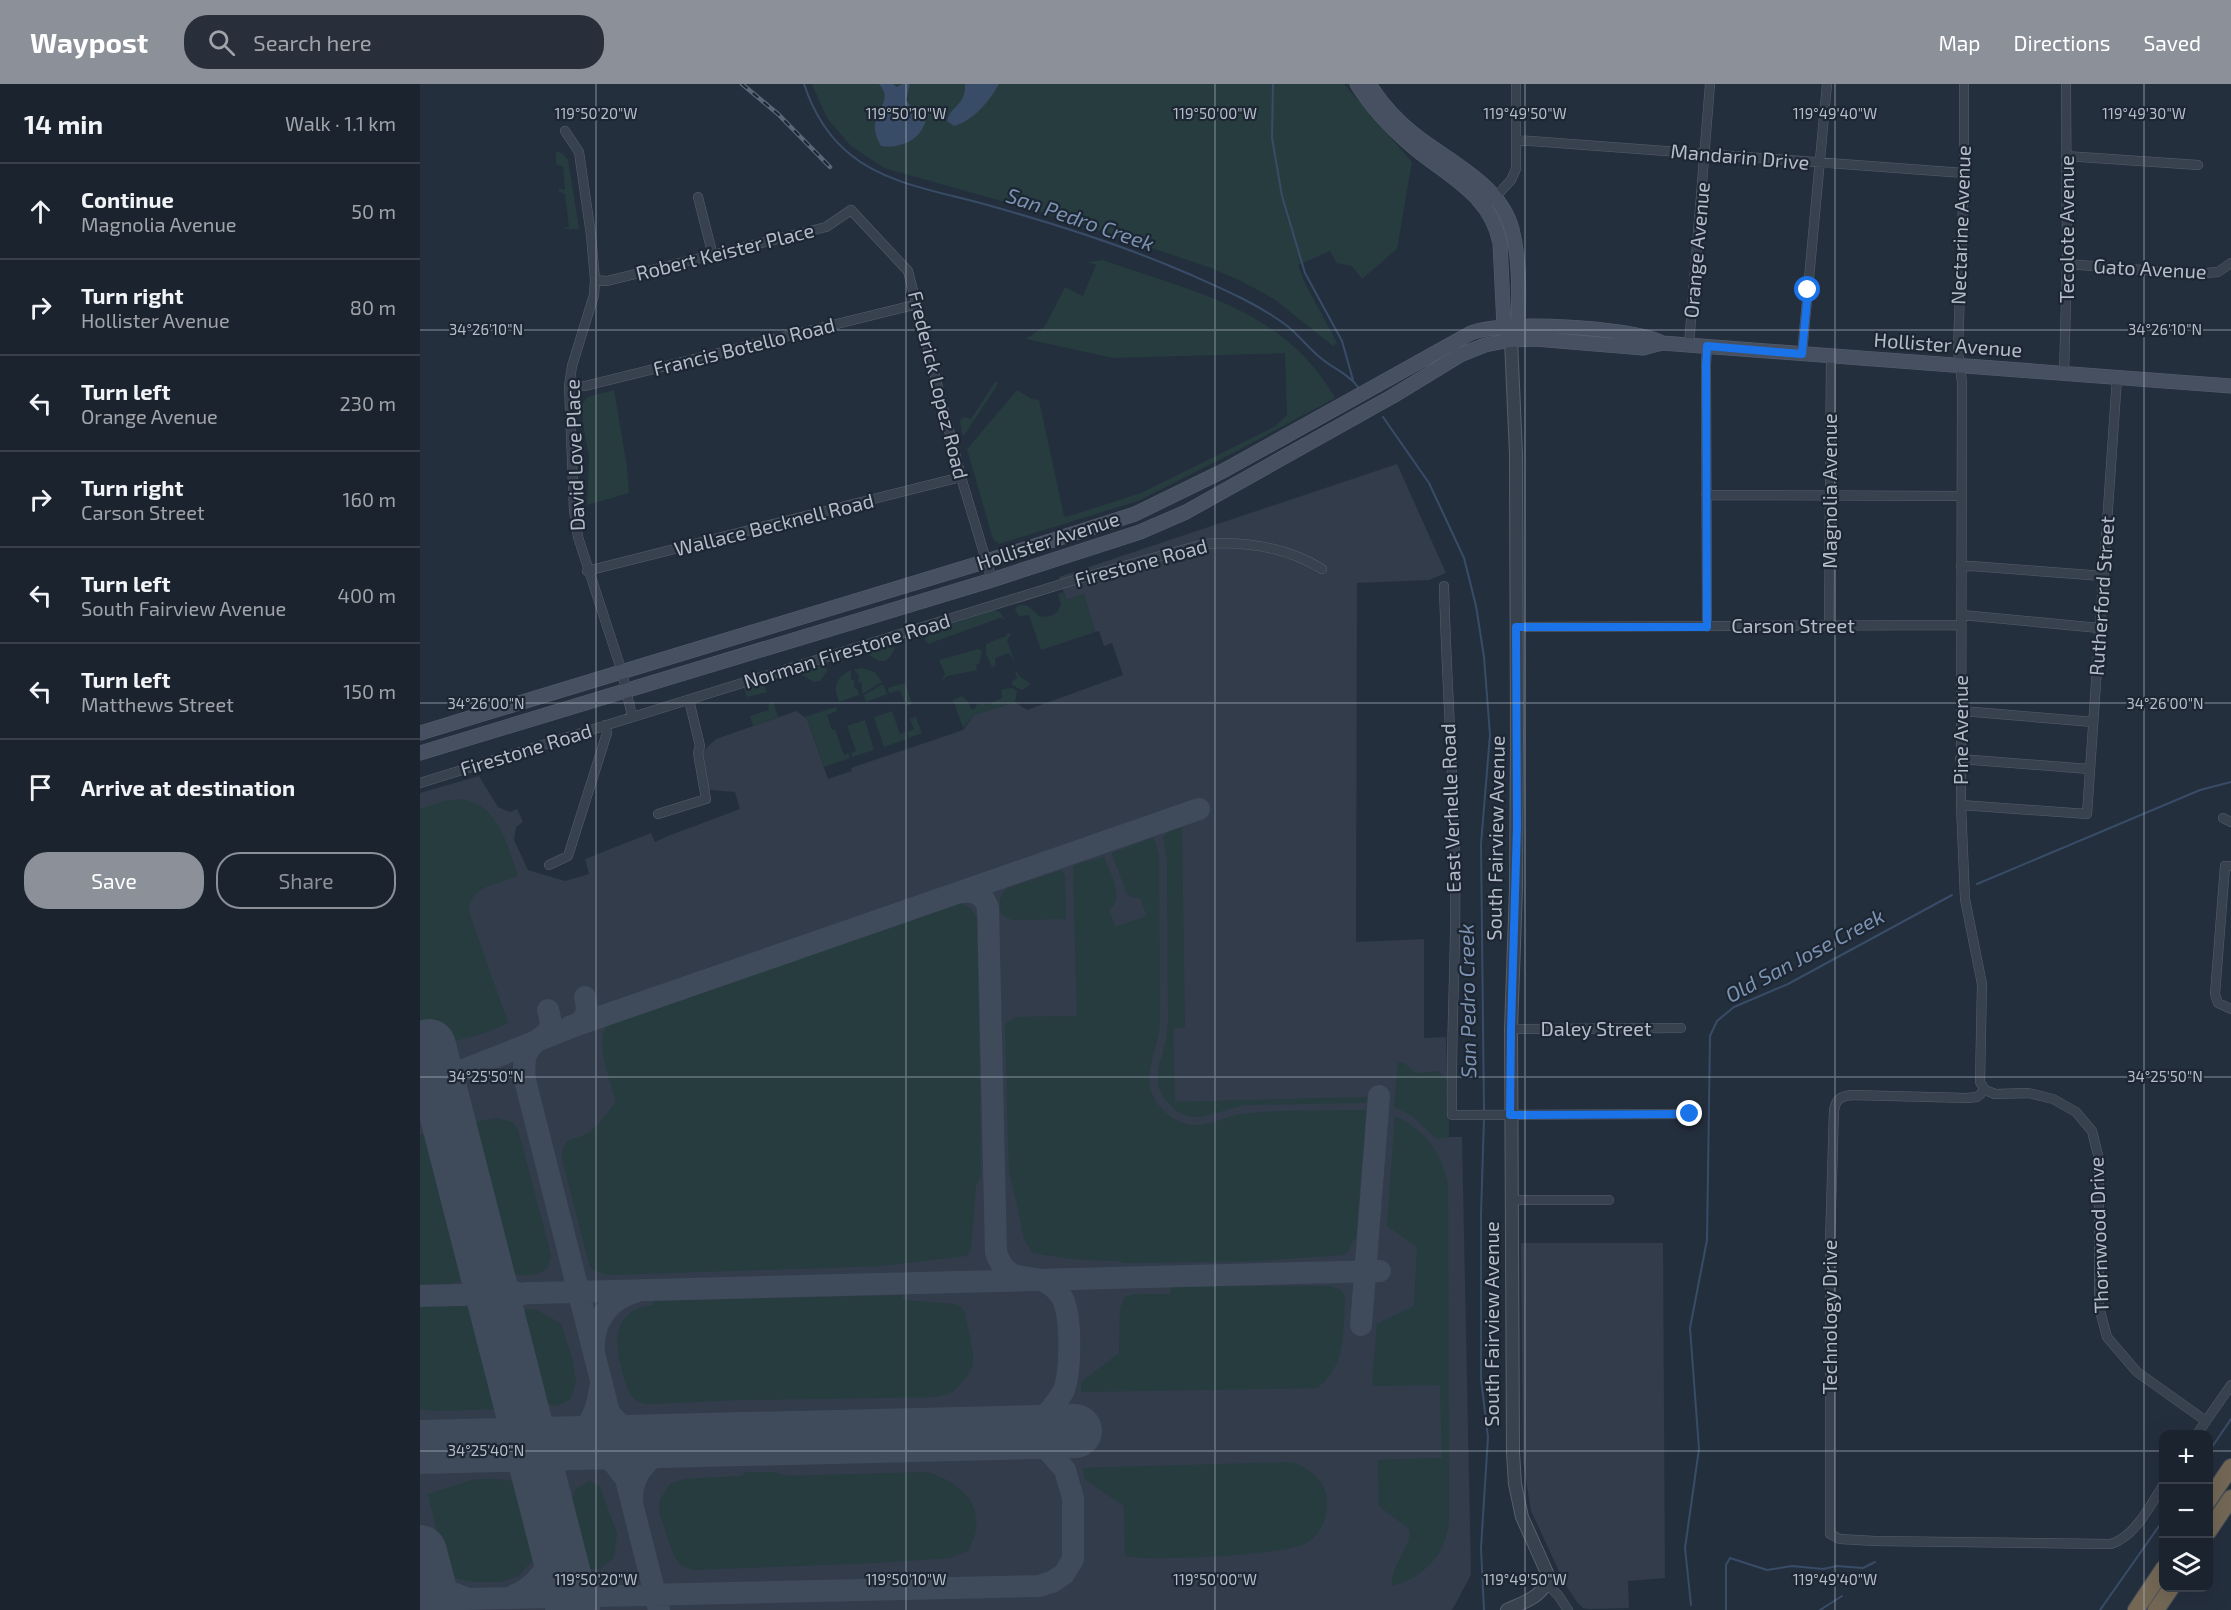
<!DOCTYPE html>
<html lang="en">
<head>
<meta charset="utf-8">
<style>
  :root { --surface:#1b232e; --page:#282f3a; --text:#f1f3f6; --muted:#a0a4aa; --line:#39404a; --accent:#8c9099 }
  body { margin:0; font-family:"Exo 2",sans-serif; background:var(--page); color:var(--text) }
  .controls { position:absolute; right:18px; bottom:18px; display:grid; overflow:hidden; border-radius:12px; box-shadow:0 6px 24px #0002 }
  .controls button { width:54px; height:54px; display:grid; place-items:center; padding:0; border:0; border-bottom:2px solid var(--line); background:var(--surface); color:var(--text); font:30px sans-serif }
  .stop { position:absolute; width:18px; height:18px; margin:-14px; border:4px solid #1a73e8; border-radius:50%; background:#fff }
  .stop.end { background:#1a73e8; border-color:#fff; box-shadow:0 2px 6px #0008 }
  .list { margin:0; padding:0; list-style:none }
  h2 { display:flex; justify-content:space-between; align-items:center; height:78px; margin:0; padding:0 24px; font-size:26px }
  h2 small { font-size:20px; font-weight:400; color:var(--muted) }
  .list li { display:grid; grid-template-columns:39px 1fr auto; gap:18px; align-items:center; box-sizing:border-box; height:96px; padding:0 24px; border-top:2px solid var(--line) }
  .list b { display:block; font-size:22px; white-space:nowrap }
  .list p { margin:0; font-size:20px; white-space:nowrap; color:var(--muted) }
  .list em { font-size:20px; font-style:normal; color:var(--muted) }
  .actions { display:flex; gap:12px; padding:18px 24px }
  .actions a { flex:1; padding:14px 0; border:2px solid var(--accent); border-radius:24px; text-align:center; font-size:21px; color:var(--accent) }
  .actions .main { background:var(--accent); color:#fff }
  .icon { flex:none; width:33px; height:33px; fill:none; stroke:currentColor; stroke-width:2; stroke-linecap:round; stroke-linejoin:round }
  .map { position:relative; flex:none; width:1811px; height:1526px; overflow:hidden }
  header { display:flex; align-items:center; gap:36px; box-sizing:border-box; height:84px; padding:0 30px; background:var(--accent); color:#fff }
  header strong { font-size:28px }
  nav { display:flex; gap:33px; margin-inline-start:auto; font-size:21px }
  .search { width:420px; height:54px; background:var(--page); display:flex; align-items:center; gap:15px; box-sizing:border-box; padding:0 21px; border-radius:24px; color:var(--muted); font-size:22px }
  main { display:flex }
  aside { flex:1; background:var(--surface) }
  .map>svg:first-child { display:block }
</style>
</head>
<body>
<header>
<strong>Waypost</strong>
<div class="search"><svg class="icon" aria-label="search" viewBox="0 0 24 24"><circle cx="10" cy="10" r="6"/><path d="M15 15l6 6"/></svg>Search here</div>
<nav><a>Map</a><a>Directions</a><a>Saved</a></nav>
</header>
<main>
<aside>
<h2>14 min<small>Walk · 1.1 km</small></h2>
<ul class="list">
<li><svg class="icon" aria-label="ahead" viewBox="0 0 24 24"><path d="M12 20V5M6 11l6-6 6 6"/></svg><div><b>Continue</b><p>Magnolia Avenue</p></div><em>50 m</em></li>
<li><svg class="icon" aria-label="right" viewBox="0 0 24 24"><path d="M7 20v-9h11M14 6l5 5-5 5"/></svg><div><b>Turn right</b><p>Hollister Avenue</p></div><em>80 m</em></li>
<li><svg class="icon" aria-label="left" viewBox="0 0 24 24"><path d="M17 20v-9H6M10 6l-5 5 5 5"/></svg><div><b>Turn left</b><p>Orange Avenue</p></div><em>230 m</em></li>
<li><svg class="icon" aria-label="right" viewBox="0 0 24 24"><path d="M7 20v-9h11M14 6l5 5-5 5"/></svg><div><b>Turn right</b><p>Carson Street</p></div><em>160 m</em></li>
<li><svg class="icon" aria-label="left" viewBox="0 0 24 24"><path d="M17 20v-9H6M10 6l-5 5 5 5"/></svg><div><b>Turn left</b><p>South Fairview Avenue</p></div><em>400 m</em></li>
<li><svg class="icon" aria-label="left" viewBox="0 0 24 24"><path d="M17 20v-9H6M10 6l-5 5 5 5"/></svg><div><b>Turn left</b><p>Matthews Street</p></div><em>150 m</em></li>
<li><svg class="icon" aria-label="arrive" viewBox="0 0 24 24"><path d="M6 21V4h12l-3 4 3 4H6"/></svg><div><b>Arrive at destination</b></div></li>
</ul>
<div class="actions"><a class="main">Save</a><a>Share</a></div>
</aside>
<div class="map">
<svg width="1811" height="1526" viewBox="0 0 1811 1526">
  <rect width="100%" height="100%" fill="#242f3e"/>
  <path fill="#323c4b" d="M977 380 1026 489 1009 496 937 499 936 858 1004 855V954L1026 953 1029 1053H1042L1051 1491 1032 1526H0V709L59 692 78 723 90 728 97 725 103 738 96 743 94 756 108 786 145 797 169 790 165 775 231 749 235 758 248 752 320 725 315 708 289 706 280 670 296 655 376 627 387 635 408 695 432 687 431 684 543 646 554 631 595 618 607 626 703 591 692 559 684 562 679 547 675 548 664 511 646 516 639 493Z
    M1101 1159H1243L1245 1494 1208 1497 1209 1524 1169 1525 1163 1524 1157 1518 1145 1500 1111 1427 1103 1377Z"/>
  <path fill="#263c3f" d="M392 0H924L992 78 977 165 942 195 932 182 917 179 910 167 878 181 885 199 917 259 913 262 854 215 821 197 791 184 642 134 464 84 431 62 407 34Z
    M136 67 143 70 148 76 159 145H145V143L149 144 145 110 139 107V104L145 106 143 83 136 80Z
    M683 176C772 208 864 224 915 314L813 369 718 417 579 460 574 456 572 452 547 365 597 306 612 315 619 316 644 432 646 433 721 409 854 343 867 331 865 269 693 274 606 255 625 242 645 203 663 212 676 181 668 178Z
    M575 298H578L576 303 543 353 540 337 544 333 551 335Z
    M194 306 207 384 209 409 167 421 169 373 163 340 162 320 168 313Z
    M644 508 647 516 664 510 675 548 621 566 609 531 599 532 595 526 596 523C607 517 611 525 619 532 629 534 637 532 641 521L638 510Z
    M574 526 580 528 585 536 580 534 508 560 505 556 506 551 519 544Z
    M587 549 591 550 587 556 595 579 589 569 575 574 576 582 572 583 566 570V560L586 552Z
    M471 560 475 565 470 573 465 577H459L448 570 449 566Z
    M558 565 562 567 559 580 556 581 557 586 528 592 521 597 525 590 519 576Z
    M403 581 408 586 400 597 394 598 382 591V587Z
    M441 584 455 588 462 598 442 610V600L438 597 439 591 434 586Z
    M431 586V595L435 597 434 604 438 606 439 611 419 618C413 603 415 594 431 586Z
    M597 587 599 592 611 600 602 606 592 601V597L597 595 595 588Z
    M343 599 347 608 327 613 324 604Z
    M485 599 492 620 486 622 480 606 469 609 468 604Z
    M463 600 467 610 446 618 444 611Z
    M591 604 597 607 595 618 554 631 543 644 533 616 542 612 547 616 552 626 556 624V621L562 619 567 621 582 614 581 606Z
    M353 617 358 633 333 642 330 632 349 626 348 621Z
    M416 623 417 627 407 631 412 646 415 645 424 671 428 669 430 674 404 683 387 635 384 633Z
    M472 627 480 650 485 648 487 655 464 663 454 633Z
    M496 633 502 649 489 654 487 648 494 645 490 635Z
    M445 636 454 666 432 673 431 669 436 667 427 642Z
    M40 715C78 719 87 761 98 792 79 799 47 803 49 828L88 939 59 951 0 965V725L24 717Z
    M762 743 765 943 753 944 755 1018 947 1013 946 1019 824 1021 781 1033 767 1032 758 1028 745 1016 738 1001V986L746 957 748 938 747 776 743 753 748 748Z
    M733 754 736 759 739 771 740 939C739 962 723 987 732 1010 739 1026 756 1040 774 1041 791 1042 806 1032 823 1030 863 1025 905 1027 946 1026L936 1156H933L927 1169 922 1171 837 1177 704 1179 698 1177 650 1175 613 1169 604 1155 595 1111 589 1088 585 940 596 933 657 932 653 783 657 780 684 773C689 787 706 815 689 825L695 843 727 832 720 813 713 814 706 808 692 769Z
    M642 786 645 793 646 835 593 836 587 834 580 828C580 818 579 810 588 804Z
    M540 819C549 822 553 826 557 835L561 1092 556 1101 551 1165 546 1172 460 1182 189 1191 177 1188 170 1183 142 1075C143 1049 153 1059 170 1048 180 1041 188 1027 196 1018 190 993 174 962 188 938L524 822Z
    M978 978 984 979 995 989 1018 987 1028 997 1029 1053 1017 1055 992 1032 974 1023Z
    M975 1032C1004 1045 1022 1069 1028 1100L1029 1437C1026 1471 1004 1493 972 1502 970 1484 989 1466 990 1448L988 1444 959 1422 958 1376 1022 1374 1020 1301 952 1302 957 1240 994 1222 997 1163 967 1142Z
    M77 1034 92 1038 98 1046 131 1171 127 1185C113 1193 102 1193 87 1187L49 1039Z
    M15 1047 51 1182V1191C37 1202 17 1200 0 1200V1051Z
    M909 1202 920 1205 925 1211C923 1245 927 1282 897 1304L661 1308V1298L699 1269 700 1224 705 1213 714 1210H750L751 1203Z
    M483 1211V1216L535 1220 540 1222 545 1229 553 1269V1281L547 1292 535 1306 525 1311 515 1313 318 1316 229 1320C209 1320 205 1298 201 1282 193 1252 197 1225 233 1221V1217Z
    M43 1219 56 1221 62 1226 87 1317 80 1325 15 1327 0 1325V1221Z
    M107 1225 117 1226 141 1240 152 1274 156 1298 150 1315 137 1322 127 1320 118 1315 97 1233Z
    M872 1378C889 1385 905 1395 907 1416 908 1432 901 1450 887 1459 866 1471 730 1478 705 1472L704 1422 665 1395 663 1384Z
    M325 1388H354L368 1392 508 1388C533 1397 559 1412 556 1444 556 1451 551 1459 549 1466L531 1474 455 1479 274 1486 262 1482 254 1472 239 1428 240 1416 250 1400 264 1395 322 1392Z
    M55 1395H79L97 1398 106 1407 121 1449 119 1463 111 1478 98 1492 80 1498H56L38 1495 25 1482 8 1410Z
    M169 1397 180 1403 197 1450 194 1473 180 1485H168L158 1477 149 1423 155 1406Z"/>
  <path fill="#394c67" d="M459 0H473L477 3 482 0H490L486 16C493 27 501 26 506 35 502 56 480 65 461 62 457 55 454 48 455 39 457 23 473 16 459 0Z
    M545 0H579C569 18 554 36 534 42L527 37C531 21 546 22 545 0Z"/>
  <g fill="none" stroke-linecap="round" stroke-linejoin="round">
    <path stroke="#394c67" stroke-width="2" d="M384 0C393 27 408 53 431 71 467 101 527 109 571 122 639 141 705 162 769 190 803 205 836 219 866 241 879 251 889 265 902 275 914 285 929 290 938 303
      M853 0 852 54 862 112 885 189 922 257 933 296
      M963 333 1009 399 1044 474 1056 522 1064 573 1070 651 1061 760 1064 1028
      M1557 800 1780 706 1811 698
      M1064 1034 1061 1130V1295L1068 1353 1061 1464 1064 1526
      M1788 1369 1811 1335
      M1271 1521 1265 1464 1279 1365 1270 1244 1287 1156 1290 952 1297 937 1314 923 1368 900 1532 811
      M1306 1526V1481L1310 1474 1347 1486 1372 1482 1403 1485 1417 1482 1443 1484 1455 1478
      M1400 1526 1422 1512
      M1680 1526 1744 1435"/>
    <path stroke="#3f4a5a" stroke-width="22" d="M128 926C137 953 119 949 108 967 103 976 104 987 105 996L239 1526
      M151 942C166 939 169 927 165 913
      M0 1003 157 941 779 725
      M24 1021C25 1007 27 994 40 986
      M63 1171C70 1190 74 1206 97 1209
      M0 1212 960 1187
      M941 1241 959 1012
      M83 1250C82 1231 85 1211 108 1209
      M174 1263C173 1237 190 1215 215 1208
      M187 1326C200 1344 216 1351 236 1358
      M130 1360C164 1349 175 1341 180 1304
      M154 1360C175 1366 190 1371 202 1390
      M212 1415C212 1383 235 1370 260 1357
      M4 1484 25 1506 46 1514
      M143 1486 157 1503 175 1511
      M93 1512C120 1501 128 1482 136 1457
      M0 1516 619 1502 632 1498 644 1490 653 1475V1414L645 1386 612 1348C622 1335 635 1322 643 1308 651 1291 651 1239 645 1221 643 1212 635 1204 628 1199 607 1188 587 1202 576 1168L568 824C564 811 555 807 542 808"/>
    <path stroke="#3f4a5a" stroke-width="54" d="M9 962 153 1526
      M0 1363 655 1347
      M0 1468 15 1526"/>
    <defs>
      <path id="minor" d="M1544 0V89L1538 266 1542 299 1541 721 1545 815 1562 900 1560 998 1565 1006
        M145 47 159 68 171 151 175 196 174 211 152 282 149 302 154 426 158 453 202 588 212 632
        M1097 56 1544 89
        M1646 72 1778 81
        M278 113 293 172
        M1073 116 1091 96 1096 85V0
        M1647 180 1773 190 1798 188 1811 179
        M175 196 187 197 406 143 431 126 488 187 541 393 572 496
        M1269 261 1290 0
        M1382 270 1407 0
        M1644 290 1647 180 1646 0
        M149 302H165L498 220
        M1286 411 1542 412
        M1541 483 1551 482 1683 492
        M167 487 541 393
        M1024 502C1027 617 1037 733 1035 849 1034 910 1031 970 1032 1031L1270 1030
        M1542 531 1679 544
        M1409 542 1411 272
        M1096 543 1541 541
        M1287 543 1286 281 1287 262
        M1542 627 1673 638
        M1540 675 1669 685
        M0 699 661 494 784 460C826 457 866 463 902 485
        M1541 721 1667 730 1697 294
        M238 730 286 715 278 669 280 662 269 616
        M1803 734 1811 738
        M129 781 148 772 187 649 185 641
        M1811 782H1805L1795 910 1798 919 1811 925
        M1091 945 1261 944
        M1091 1116H1189
        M1777 1350 1811 1301
        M1744 1400C1730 1421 1716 1452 1691 1460L1455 1457 1420 1455 1410 1450V1159L1414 1026C1416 1015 1421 1012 1432 1011L1547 1014 1557 1013 1565 1006 1575 1010 1608 1009 1633 1015 1656 1028 1672 1047 1679 1075V1223L1687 1253 1717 1288 1786 1337
        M1127 1500 1138 1511 1148 1526"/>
      <path id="tertiary" d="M1087 1526C1104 1518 1126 1512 1128 1491L1102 1433 1095 1400 1093 1369 1091 945 1096 804 1097 652 1096 370 1091 256"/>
      <path id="secondary" d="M937 0C952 24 971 44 992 62 1027 92 1070 109 1080 159L1084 242 1088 250
        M949 0C961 19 977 37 995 51 1029 78 1079 99 1092 145 1100 176 1099 210 1098 242L1094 250
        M0 649 567 477 715 430 803 387 1049 250C1079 235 1213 243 1242 259L1811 302
        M0 669 572 496 720 448 766 428 973 312 1040 271 1065 261 1091 256 1115 255 1223 264 1242 259"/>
      <path id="motorway" d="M1788 1417 1811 1383
        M1788 1448 1811 1414
        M1716 1526 1744 1484
        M1736 1526 1751 1504"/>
    </defs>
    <use href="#minor" stroke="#565f6c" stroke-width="10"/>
    <use href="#tertiary" stroke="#565f6c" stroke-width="14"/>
    <use href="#secondary" stroke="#565f6c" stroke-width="15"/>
    <use href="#motorway" stroke="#434c59" stroke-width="18"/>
    <use href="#minor" stroke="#38414e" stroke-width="9"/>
    <use href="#tertiary" stroke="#38414e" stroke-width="12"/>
    <use href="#secondary" stroke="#465061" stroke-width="14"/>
    <use href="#motorway" stroke="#746855" stroke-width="16"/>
    <defs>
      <path id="rail" d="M322 0 358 30 410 83"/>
    </defs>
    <use href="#rail" stroke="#5a6575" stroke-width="4.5"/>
    <use href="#rail" stroke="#1d2633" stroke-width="2" stroke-dasharray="7" stroke-linecap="butt"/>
  </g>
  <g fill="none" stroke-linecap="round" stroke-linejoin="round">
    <path stroke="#1a73e8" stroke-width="8" d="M1270 1030 1090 1031 1091 945 1097 743 1096 543H1287L1286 281 1287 262 1382 270 1388 206"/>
  </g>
  <path fill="none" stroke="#b4bcc9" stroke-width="1.5" stroke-opacity="0.45" d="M176 0V1526M486 0V1526M795 0V1526M1105 0V1526M1415 0V1526M1724 0V1526M0 246H1811M0 619H1811M0 993H1811M0 1367H1744M1788 1367H1811"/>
  <g text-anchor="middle" stroke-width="4.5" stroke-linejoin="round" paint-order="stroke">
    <g font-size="20" fill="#b4bcc9" stroke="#1d2633">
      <text transform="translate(1320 73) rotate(5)" y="7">Mandarin Drive</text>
      <text transform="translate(1541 141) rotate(-88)" y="7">Nectarine Avenue</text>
      <text transform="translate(1647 145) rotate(-90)" y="7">Tecolote Avenue</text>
      <text transform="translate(1277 166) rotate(-85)" y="7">Orange Avenue</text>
      <text transform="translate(305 168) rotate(-14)" y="7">Robert Keister Place</text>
      <text transform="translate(1730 185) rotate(3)" y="7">Gato Avenue</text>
      <text transform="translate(1528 261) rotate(4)" y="7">Hollister Avenue</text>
      <text transform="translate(324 263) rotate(-14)" y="7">Francis Botello Road</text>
      <text transform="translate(518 301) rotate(76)" y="7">Frederick Lopez Road</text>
      <text transform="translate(155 371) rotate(-92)" y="7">David Love Place</text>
      <text transform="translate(1410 407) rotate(-90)" y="7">Magnolia Avenue</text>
      <text transform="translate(354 441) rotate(-14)" y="7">Wallace Becknell Road</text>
      <text transform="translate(628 457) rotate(-18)" y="7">Hollister Avenue</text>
      <text transform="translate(721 479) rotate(-15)" y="7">Firestone Road</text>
      <text transform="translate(1682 512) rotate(-86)" y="7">Rutherford Street</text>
      <text x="1373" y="549">Carson Street</text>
      <text transform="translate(427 567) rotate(-17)" y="7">Norman Firestone Road</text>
      <text transform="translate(1541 646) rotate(-90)" y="7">Pine Avenue</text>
      <text transform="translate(106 666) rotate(-17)" y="7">Firestone Road</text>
      <text transform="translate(1031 724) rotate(-92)" y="7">East Verhelle Road</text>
      <text transform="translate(1076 754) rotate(-89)" y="7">South Fairview Avenue</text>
      <text x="1176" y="952">Daley Street</text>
      <text transform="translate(1679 1151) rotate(-92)" y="7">Thornwood Drive</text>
      <text transform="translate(1410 1233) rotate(-90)" y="7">Technology Drive</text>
      <text transform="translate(1072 1240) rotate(-90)" y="7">South Fairview Avenue</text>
    </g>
    <g font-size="21" font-style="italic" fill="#7c92b1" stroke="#1d2633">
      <text transform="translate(660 136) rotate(19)" y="7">San Pedro Creek</text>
      <text transform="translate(1385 872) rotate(-28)" y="7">Old San Jose Creek</text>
      <text transform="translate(1048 917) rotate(-91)" y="7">San Pedro Creek</text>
    </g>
  </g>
  <g font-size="15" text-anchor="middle" fill="#b4bcc9" stroke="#1d2633" stroke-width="4.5" stroke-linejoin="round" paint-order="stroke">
    <text x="176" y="35">119°50'20"W</text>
    <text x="486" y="35">119°50'10"W</text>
    <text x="795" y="35">119°50'00"W</text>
    <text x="1105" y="35">119°49'50"W</text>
    <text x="1415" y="35">119°49'40"W</text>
    <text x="1724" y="35">119°49'30"W</text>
    <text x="66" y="251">34°26'10"N</text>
    <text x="1745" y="251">34°26'10"N</text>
    <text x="66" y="625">34°26'00"N</text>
    <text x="1745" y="625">34°26'00"N</text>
    <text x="66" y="998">34°25'50"N</text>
    <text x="1745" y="998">34°25'50"N</text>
    <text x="66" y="1372">34°25'40"N</text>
    <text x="176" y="1501">119°50'20"W</text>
    <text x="486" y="1501">119°50'10"W</text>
    <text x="795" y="1501">119°50'00"W</text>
    <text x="1105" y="1501">119°49'50"W</text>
    <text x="1415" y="1501">119°49'40"W</text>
  </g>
</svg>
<div class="controls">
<button>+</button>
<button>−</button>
<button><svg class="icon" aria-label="layers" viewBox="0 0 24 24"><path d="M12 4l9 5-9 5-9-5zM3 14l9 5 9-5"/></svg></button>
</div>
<div class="stop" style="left:1388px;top:206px"></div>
<div class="stop end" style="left:1270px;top:1030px"></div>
</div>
</main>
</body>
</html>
